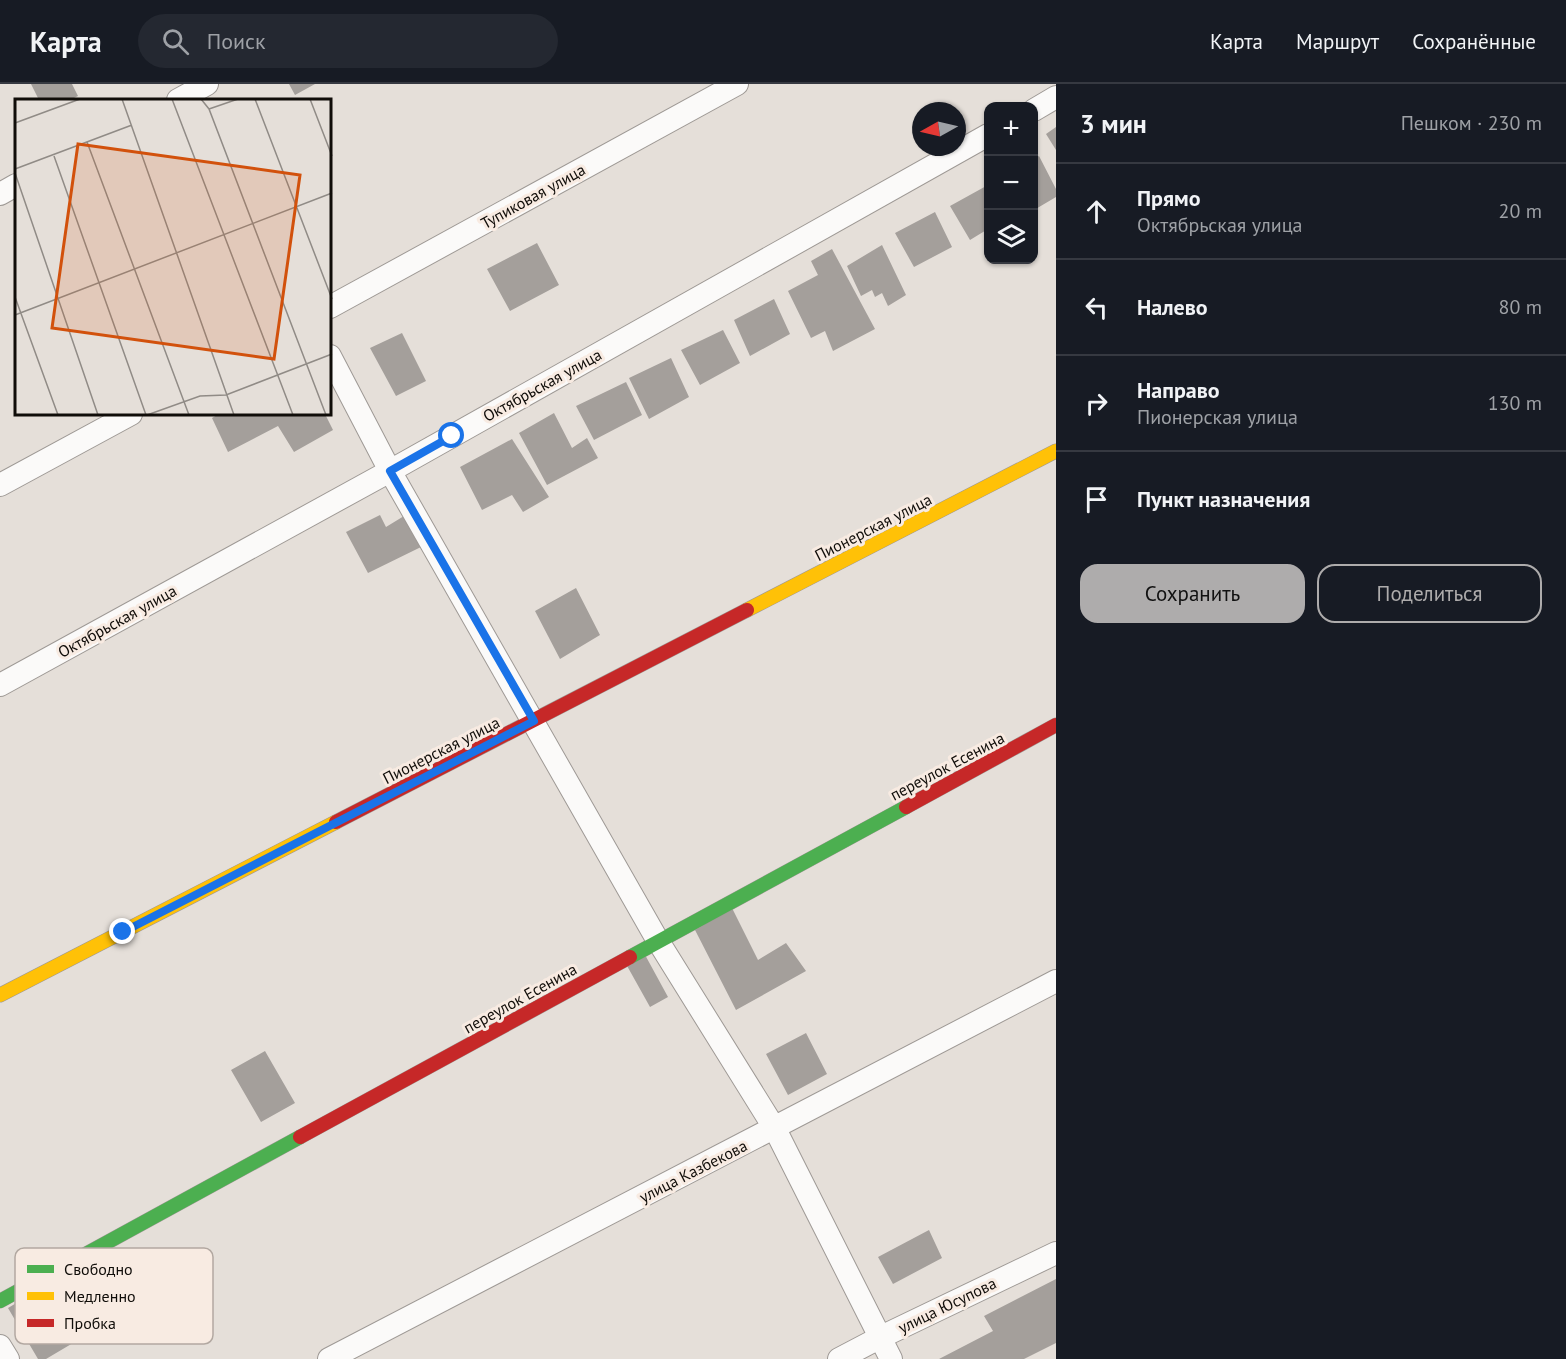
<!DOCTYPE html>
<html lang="ru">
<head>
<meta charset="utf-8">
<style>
  :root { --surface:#171b24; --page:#242831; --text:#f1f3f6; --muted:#9ea1a6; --line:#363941; --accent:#aeacac }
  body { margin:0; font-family:"PT Sans",sans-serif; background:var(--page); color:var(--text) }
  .controls { position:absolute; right:18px; top:18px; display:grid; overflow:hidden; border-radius:12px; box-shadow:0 2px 4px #0004 }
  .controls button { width:54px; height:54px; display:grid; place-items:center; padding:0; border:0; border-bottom:2px solid var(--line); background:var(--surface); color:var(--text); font:30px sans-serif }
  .compass { position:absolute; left:912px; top:18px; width:54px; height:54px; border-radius:50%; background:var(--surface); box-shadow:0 2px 4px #0004; rotate:262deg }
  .stop { position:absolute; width:18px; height:18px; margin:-14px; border:4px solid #1a73e8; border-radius:50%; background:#fff }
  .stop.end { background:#1a73e8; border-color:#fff; box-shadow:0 2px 6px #0008 }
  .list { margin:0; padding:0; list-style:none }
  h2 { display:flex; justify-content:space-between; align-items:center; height:78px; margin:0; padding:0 24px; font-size:26px }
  h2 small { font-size:20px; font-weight:400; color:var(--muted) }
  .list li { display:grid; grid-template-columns:39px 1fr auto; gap:18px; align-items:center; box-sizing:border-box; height:96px; padding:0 24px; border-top:2px solid var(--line) }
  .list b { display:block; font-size:22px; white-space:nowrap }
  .list p { margin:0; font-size:20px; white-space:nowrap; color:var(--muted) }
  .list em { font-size:20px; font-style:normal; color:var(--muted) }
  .actions { display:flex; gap:12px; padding:18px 24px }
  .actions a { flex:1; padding:14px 0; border:2px solid var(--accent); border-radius:18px; text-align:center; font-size:21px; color:var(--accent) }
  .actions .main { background:var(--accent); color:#111 }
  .icon { flex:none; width:33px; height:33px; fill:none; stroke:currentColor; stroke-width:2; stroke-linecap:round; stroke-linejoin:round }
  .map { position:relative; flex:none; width:1056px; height:1275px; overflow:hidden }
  header { display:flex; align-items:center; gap:36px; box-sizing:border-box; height:84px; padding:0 30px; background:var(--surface); border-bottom:2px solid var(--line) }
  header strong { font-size:28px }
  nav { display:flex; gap:33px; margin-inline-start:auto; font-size:21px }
  .search { width:420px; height:54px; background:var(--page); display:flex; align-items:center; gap:15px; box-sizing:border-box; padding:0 21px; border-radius:33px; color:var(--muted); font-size:22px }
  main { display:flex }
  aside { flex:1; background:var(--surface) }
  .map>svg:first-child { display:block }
</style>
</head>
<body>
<header>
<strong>Карта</strong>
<div class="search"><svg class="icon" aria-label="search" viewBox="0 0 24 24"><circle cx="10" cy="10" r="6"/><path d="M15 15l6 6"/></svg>Поиск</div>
<nav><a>Карта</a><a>Маршрут</a><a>Сохранённые</a></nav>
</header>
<main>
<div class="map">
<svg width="1056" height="1275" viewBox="0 0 1056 1275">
  <rect width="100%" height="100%" fill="#e5dfd9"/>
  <path fill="#a49f9b" d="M31 0H72L78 12 70 16H39Z
    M289 0H315L295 11Z
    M1056 43V66L1046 50Z
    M1039 72 1056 105V113L1034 126V75Z
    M988 101V145L970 156 950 122Z
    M935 128 952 163 914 183 895 149Z
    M537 159 559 201 510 227 487 185Z
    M882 161 906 211 888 222 882 209 875 213 872 206 861 212 847 182Z
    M832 165 875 245 833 267 825 247 811 254 788 207 818 191 811 177Z
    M774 215 790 250 750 272 734 236Z
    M723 246 740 279 700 301 681 266Z
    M402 249 426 297 396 312 370 264Z
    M671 274 689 313 649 335 629 294Z
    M626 298 642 331 594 356 576 322Z
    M554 329 572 364 587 354 598 374 547 401 519 349Z
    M219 330H325L333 346 294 368 278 342 228 368 212 334Z
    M512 355 549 413 523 428 512 411 482 426 460 383Z
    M380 431 386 443 404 432 421 463 368 489 346 448Z
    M576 504 600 551 560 575 535 527Z
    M732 824 758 876 786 859 806 887 736 926 695 846Z
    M644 869 668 913 650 923 626 880Z
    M806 949 827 990 788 1011 766 970Z
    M265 967 295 1019 261 1038 231 986Z
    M929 1146 942 1174 893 1200 878 1173Z
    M1056 1195V1259L1024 1275H939L993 1247 984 1232Z
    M43 1203 73 1259 46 1275H38L8 1224Z"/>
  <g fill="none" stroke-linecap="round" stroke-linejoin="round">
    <defs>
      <path id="street" d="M178 16 207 0
        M1034 26 1056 13
        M0 110 16 101
        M330 223 737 0
        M330 272 390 387 658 857 775 1045 891 1275
        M0 401 131 330
        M0 601 390 387 988 51
        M0 1262 8 1275
        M329 1275 1056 897
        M839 1275 879 1254 1056 1169"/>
      <path id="fast" d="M630 873 906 723
        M0 1217 300 1053"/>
      <path id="slow" d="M747 526 1056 367
        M0 911 336 738"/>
      <path id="jam" d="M906 723 1056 641
        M336 738 747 526
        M300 1053 630 873"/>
    </defs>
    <use href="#street" stroke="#9e9995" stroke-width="24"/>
    <use href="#fast" stroke="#9e9995" stroke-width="15"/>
    <use href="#slow" stroke="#9e9995" stroke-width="15"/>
    <use href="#jam" stroke="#9e9995" stroke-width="15"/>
    <use href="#street" stroke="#fbfaf9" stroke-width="22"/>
    <use href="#fast" stroke="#4caf50" stroke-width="14"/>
    <use href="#slow" stroke="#ffc107" stroke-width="14"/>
    <use href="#jam" stroke="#c62828" stroke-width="14"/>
  </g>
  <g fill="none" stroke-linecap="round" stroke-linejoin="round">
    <path stroke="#1a73e8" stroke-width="8" d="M123 848 534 637 390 387 452 352"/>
  </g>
  <g text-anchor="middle" stroke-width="6" stroke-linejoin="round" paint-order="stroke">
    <g font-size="16" fill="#100d09" stroke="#f8ebe2">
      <text transform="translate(533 112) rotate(-29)" y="6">Тупиковая улица</text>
      <text transform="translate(542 301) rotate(-29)" y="6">Октябрьская улица</text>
      <text transform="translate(873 443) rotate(-27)" y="6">Пионерская улица</text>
      <text transform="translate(117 537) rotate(-29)" y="6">Октябрьская улица</text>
      <text transform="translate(441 666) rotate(-27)" y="6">Пионерская улица</text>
      <text transform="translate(947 682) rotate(-28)" y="6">переулок Есенина</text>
      <text transform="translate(520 914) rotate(-29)" y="6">переулок Есенина</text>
      <text transform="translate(693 1087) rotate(-27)" y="6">улица Казбекова</text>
      <text transform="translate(947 1221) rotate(-26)" y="6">улица Юсупова</text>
    </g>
  </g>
  <g transform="translate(15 15)">
    <rect width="316" height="316" fill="#e5dfd9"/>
    <path fill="none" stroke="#908b86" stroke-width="1.5" d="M107 0 219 316M157 0 278 316M186 0 194 10 311 316M240 0 317 200M295 0 317 57M194 10 223 0M0 24 65 0M72 43 174 316M39 57 131 316M0 70 117 26M0 74 83 316M0 198 43 316M0 216 317 94M132 316 185 297 211 296 317 255"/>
    <path fill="#d2510c" fill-opacity="0.15" stroke="#d2510c" stroke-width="3" d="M63 45 285 76 259 260 37 229Z"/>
    <rect width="316" height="316" fill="none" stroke="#100d09" stroke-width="3"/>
  </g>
  <rect x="15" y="1164" width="198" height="96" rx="9" fill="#f8ebe2" stroke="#b2a8a1" stroke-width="1.5"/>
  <rect x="27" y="1181" width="27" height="8" fill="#4caf50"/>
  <rect x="27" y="1208" width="27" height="8" fill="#ffc107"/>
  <rect x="27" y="1235" width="27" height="8" fill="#c62828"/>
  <g font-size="16" fill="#100d09">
    <text x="64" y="1191">Свободно</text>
    <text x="64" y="1218">Медленно</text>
    <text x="64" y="1245">Пробка</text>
  </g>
</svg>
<div class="controls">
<button>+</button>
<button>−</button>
<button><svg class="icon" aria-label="layers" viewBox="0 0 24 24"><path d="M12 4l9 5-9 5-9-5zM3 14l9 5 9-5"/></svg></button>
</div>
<svg class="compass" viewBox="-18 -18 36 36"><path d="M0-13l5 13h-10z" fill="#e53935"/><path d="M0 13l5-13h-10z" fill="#9ea1a6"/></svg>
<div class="stop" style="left:452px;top:352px"></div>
<div class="stop end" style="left:123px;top:848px"></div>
</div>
<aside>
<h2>3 мин<small>Пешком · 230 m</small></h2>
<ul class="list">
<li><svg class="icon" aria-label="ahead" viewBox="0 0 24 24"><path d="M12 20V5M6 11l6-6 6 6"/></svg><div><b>Прямо</b><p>Октябрьская улица</p></div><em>20 m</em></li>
<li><svg class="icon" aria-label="left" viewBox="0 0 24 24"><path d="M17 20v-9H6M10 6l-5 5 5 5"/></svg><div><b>Налево</b></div><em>80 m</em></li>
<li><svg class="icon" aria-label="right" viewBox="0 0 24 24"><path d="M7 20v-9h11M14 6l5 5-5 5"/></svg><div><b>Направо</b><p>Пионерская улица</p></div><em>130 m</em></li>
<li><svg class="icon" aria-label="arrive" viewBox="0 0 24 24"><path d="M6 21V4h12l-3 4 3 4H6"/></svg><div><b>Пункт назначения</b></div></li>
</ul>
<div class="actions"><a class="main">Сохранить</a><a>Поделиться</a></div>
</aside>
</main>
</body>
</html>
